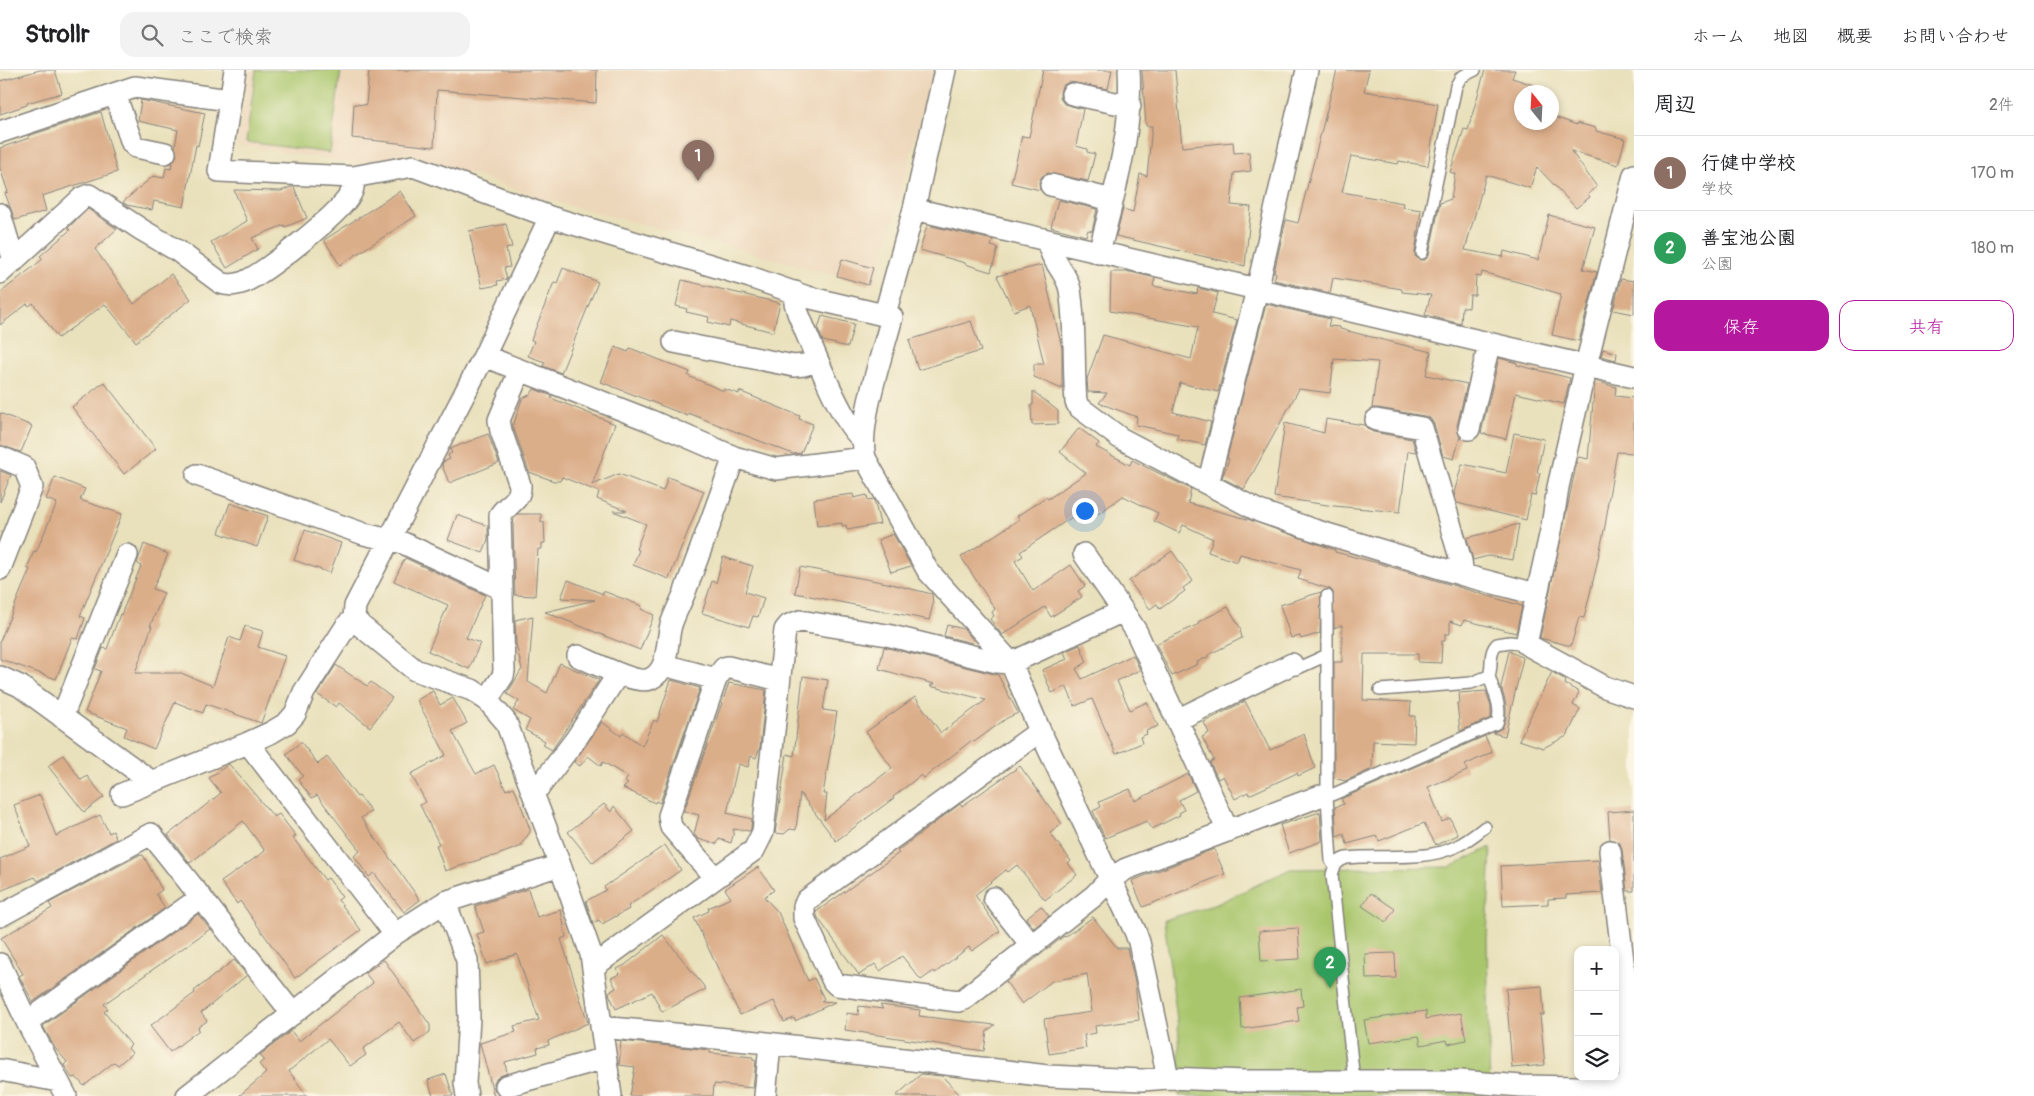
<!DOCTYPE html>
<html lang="ja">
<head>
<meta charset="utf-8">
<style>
  :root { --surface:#fff; --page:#f2f2f2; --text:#202124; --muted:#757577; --line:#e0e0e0; --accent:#b5179e }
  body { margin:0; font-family:Pangolin,"Klee One",sans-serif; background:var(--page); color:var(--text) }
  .controls { position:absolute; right:15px; bottom:15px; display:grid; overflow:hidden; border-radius:10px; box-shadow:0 2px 8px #0003 }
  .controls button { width:45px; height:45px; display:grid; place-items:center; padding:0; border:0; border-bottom:1px solid var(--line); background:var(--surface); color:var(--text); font:25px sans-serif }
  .compass { position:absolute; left:1514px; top:15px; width:45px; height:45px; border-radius:50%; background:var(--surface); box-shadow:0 2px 8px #0003; rotate:342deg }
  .you { position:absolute; left:1084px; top:440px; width:18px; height:18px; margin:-12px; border:4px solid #fff; border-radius:50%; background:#1a73e8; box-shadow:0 0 0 8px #1a73e833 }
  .badge { display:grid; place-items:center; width:32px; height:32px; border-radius:50%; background:var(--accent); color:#fff; font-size:16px; font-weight:700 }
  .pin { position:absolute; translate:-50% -41px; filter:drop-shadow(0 1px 2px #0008) }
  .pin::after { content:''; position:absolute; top:26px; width:18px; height:15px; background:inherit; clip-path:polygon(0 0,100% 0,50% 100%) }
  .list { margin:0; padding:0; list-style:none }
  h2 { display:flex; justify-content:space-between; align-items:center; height:65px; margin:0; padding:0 20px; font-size:21px }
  h2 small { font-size:16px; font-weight:400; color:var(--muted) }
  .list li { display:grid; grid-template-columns:32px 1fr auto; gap:15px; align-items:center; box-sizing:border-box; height:75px; padding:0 20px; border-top:1px solid var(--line) }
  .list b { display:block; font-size:19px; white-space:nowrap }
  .list p { margin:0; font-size:16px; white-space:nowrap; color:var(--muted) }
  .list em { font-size:16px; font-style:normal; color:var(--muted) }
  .actions { display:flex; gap:10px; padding:15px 20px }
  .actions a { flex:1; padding:11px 0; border:1px solid var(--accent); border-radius:15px; text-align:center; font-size:18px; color:var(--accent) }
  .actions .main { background:var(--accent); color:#fff }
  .icon { flex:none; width:28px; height:28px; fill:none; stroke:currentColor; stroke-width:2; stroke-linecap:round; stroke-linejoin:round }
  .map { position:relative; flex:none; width:1634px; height:1026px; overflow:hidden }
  header { display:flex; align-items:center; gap:30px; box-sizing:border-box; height:70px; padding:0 25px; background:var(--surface); border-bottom:1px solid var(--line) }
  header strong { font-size:24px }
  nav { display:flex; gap:28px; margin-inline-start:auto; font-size:18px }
  .search { width:350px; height:45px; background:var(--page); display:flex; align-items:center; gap:12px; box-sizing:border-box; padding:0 18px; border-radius:15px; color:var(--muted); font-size:19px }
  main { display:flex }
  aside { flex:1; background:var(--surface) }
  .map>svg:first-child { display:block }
</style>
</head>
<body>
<header>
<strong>Strollr</strong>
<div class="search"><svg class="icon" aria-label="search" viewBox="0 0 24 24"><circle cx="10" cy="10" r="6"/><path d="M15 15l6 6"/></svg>ここで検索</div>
<nav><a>ホーム</a><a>地図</a><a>概要</a><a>お問い合わせ</a></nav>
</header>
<main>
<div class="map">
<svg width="1634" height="1026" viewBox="0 0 1634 1026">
  <rect width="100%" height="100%" fill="#fcf5e5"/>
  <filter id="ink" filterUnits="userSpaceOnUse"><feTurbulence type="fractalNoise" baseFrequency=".02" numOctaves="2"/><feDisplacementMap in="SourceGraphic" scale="10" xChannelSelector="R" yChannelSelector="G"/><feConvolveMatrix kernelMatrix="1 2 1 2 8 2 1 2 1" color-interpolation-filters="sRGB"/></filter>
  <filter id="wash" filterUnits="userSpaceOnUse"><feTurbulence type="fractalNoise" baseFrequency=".0096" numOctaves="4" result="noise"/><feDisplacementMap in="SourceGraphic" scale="20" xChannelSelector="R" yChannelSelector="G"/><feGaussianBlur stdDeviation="1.12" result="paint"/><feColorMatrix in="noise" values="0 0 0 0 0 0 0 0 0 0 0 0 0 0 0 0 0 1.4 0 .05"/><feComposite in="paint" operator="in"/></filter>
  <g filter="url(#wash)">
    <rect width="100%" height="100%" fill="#e9e1bc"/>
    <path fill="#edd7bb" d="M250 0H934L875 215 544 129 409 83 353 93 236 75Z"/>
    <path fill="#a9c66c" stroke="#667454" d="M256 0H341L330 83 246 72Z
      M1491 777 1487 870 1490 1026H1179V965L1164 850 1217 834 1290 799 1450 797Z"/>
    <g id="blocks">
      <path fill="#dbae8a" d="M40 0H55L62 23 27 33V35L0 44V11Z
        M369 0H597L596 33 437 20 434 77 352 68 354 34 366 35Z
        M1043 0H1112L1108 19 1069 12 1062 16 1060 22V28L1064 34 1083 39 1076 76 1087 79V82L1095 84 1088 111 1048 103 1042 106 1039 112 1040 120 1011 113 1022 66 1029 67Z
        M1142 0H1175L1182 77 1233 72 1234 83 1249 82 1251 101 1234 103 1231 135 1251 137 1245 196 1116 166 1123 139 1133 142 1140 104 1147 106 1152 56H1146Z
        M1337 0H1369L1364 21 1438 34 1428 96 1399 91 1398 94 1351 86 1342 122 1403 133 1402 137 1421 140 1415 182V186L1420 190H1425L1429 185 1440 133 1451 129 1455 104 1450 102 1464 59 1468 60 1485 0H1515L1512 8 1546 19 1545 22H1522V52H1552V46L1577 55V53L1596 58V61L1625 69 1618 95 1571 81 1597 117 1588 124 1590 127 1576 138 1537 97 1530 118 1486 105 1465 180 1503 187 1504 181 1538 190 1549 145 1595 157 1583 199 1597 202 1579 271 1552 265 1561 224 1482 202 1481 207 1476 206 1475 225H1470L1469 238 1462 237 1461 254 1425 245 1431 225 1402 222V219L1333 208 1330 223 1274 210 1276 203 1274 202 1286 150 1298 153Z
        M141 30 205 43 198 76 196 75 184 137 154 131 152 140 127 135 123 132 153 106 164 108 166 98 171 99 172 93 177 85 175 76 178 60 138 51Z
        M101 42 117 102 42 126 46 141 15 150 5 123 8 122 0 98V78L29 68 28 66Z
        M291 117H294L307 148 285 157 284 155 252 168 258 179 227 198 211 172 247 151 234 120 281 121Z
        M400 121 416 146 340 195 324 170Z
        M1058 130 1097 139 1092 161 1088 160 1086 166 1051 157Z
        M88 139 117 159 95 179 134 234 171 204 191 229 136 272 105 234 58 268 33 233 29 236 27 234 0 255V223L43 189 40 186 70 160 68 158Z
        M506 154 512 177 506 179 510 197 504 198 507 209 497 211 498 215 482 218 469 161Z
        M927 155 993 170 991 176 998 178 991 202 965 194V193L920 180Z
        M842 189 873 198 868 215 837 206Z
        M1042 195 1062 278V319L1034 307V294H1044L1030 235 1014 241 997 206Z
        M563 198 598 212 561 303 543 296 545 292 528 286 534 271 531 270 554 212 557 213Z
        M1111 202H1131L1155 208 1153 216 1197 224 1198 218 1218 223 1212 244 1237 250 1218 322 1180 313 1173 342 1211 352 1205 375 1177 369 1178 364 1136 355 1137 347 1099 333 1107 323 1088 322 1087 309 1103 265 1191 289 1198 257 1110 241Z
        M1621 209 1634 211V244L1613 240Z
        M682 210 780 233 773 262 730 251 729 257 708 252 709 247 686 242 687 239 676 236Z
        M1266 234 1330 249 1328 256 1340 257V259L1431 282 1426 305 1467 314 1457 356 1460 367 1454 389 1443 386 1434 354 1430 348 1424 346 1378 338H1372L1378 292 1334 289 1330 323 1299 319 1244 419 1222 408 1229 389 1227 388Z
        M822 246 854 254 848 277 823 271 818 259Z
        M971 251 981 281 918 300 909 270Z
        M615 277 628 282 630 278 690 302 688 306 724 321V319L739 324V321L800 346 799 349 813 354 801 383 793 384 688 343V346L601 312Z
        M1603 279 1617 283 1616 290 1601 286Z
        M1499 288 1517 293V295L1570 308 1564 334 1516 323 1506 369 1481 363Z
        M1595 311 1616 317 1615 326 1634 328V383L1617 382 1607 437H1608L1605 456 1595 503 1584 548 1579 547 1571 576 1540 568 1578 387 1588 389Z
        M104 312 156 379 124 404 72 337Z
        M534 319 552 326 551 328 615 354 592 415 619 404 663 421 668 407 704 421 669 509 633 495 639 480 636 479 646 454 613 441H627L597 429 599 422 562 407 560 411H554L529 402 513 356 522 329 531 324Z
        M1033 321 1058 341V354L1032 355 1031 335H1033Z
        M0 343 32 356 21 382 0 375Z
        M1326 349 1364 355 1368 359 1373 362 1412 369 1416 382 1408 381 1400 442 1334 436 1274 427 1285 353 1324 363Z
        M1079 358 1099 373 1096 377 1130 395 1132 390 1191 419 1188 433 1247 449 1335 480V482L1378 493 1522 536 1516 563 1464 550 1462 555 1450 551V564H1445V571H1442L1441 593 1418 592V584H1364L1363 630 1411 632 1410 646H1415L1414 673 1373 671 1372 699 1345 711 1334 708V592H1342V555L1334 558 1333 522 1330 519 1298 509 1301 500 1240 484 1237 492 1208 482 1213 469 1183 455 1179 463 1154 451 1158 443 1123 426 1098 444 1095 441 1082 450 1080 448 1074 451 1072 447 1020 482 1023 486 1015 491 1033 521 1071 495 1085 516 1078 521 1082 527 1051 547 1045 537 1002 565 990 549 994 546 992 542 995 539 961 487 1020 449 1017 446 1046 427 1048 429 1086 403 1060 382Z
        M1514 363 1544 369 1537 403H1540L1535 426 1531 425 1526 450 1457 433 1454 423 1462 394 1506 403Z
        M488 364 499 393 449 413 442 395 443 392 450 389 448 385 452 383 450 379Z
        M0 401 11 405 0 432Z
        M55 407 85 419 80 430 122 444 80 546 85 548 78 569 72 568 56 609 0 589V571L30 499 27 498 34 481 36 482 57 433 46 429Z
        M853 424 854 428 867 425 868 430 874 429 880 454 847 460 846 455 842 456V453L817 456 814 429Z
        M230 433 268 446 257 477 219 463Z
        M518 444H541V452H544L545 473H542V479H538L535 526 515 525 513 456 514 448Z
        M457 445 488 456V469L483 483 448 470Z
        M1519 454 1513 490 1488 486 1473 490 1467 468Z
        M305 460 341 473 330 503 294 490Z
        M893 464 911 496 891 502 878 470Z
        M144 474 168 484 153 519 164 523 150 556H152L135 603H181L213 616 229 567 240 571 245 556 263 561 258 577 285 586 261 653 206 634 203 643 175 632 154 679 124 666 127 658 85 642 101 601 95 599 103 578 107 579 120 544 121 545 141 496 137 493Z
        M1172 481 1193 511 1183 518 1185 521 1160 539 1157 534 1150 539 1129 511Z
        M723 487 753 496 745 522 764 528 758 547 753 546 749 557 702 543 712 511 716 513Z
        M405 488 485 525 466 568 480 573 469 599 428 581 448 535 394 511Z
        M800 497 887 513 932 524 933 534 929 550 795 523Z
        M568 510 603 524V521L642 536 641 539 654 545 640 580 545 542 595 530 561 528Z
        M1321 522 1320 563 1301 569 1300 566 1291 568 1280 535Z
        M1228 537 1241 559 1240 560 1242 568 1208 585V587L1197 592 1198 594 1172 606 1156 574 1199 554 1198 552Z
        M533 546 528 612 547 623 560 593 599 610 552 680 543 675 545 671 525 660 530 650 513 640 519 631 507 624 522 599 516 574 515 550Z
        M947 555 964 559 973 570 972 573 944 566Z
        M1080 575 1087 592 1076 599 1082 609 1133 585 1140 600 1117 611 1130 640 1147 632 1158 656 1146 661 1147 664 1140 667 1142 673 1116 684 1092 629 1075 636 1066 616 1052 623 1042 600 1067 589 1064 582Z
        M884 577 998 605 1018 643 1007 648 974 672 972 670 924 708 921 705 893 727 894 728 836 771 800 723 796 760 790 759 784 764 775 763 787 684 794 686 803 606 828 610 823 640 837 642 823 724H827L824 750 892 698 866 662 915 627 941 663 986 630 930 616 934 614 879 599Z
        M1509 581 1523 588 1505 666 1493 663 1502 658 1506 649V634L1501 617Z
        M336 595 367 616 371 612 392 628 370 657 339 633 336 637 317 624Z
        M1552 602 1566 610 1565 614 1579 622 1573 635 1580 639 1567 666 1543 678 1519 670Z
        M671 610 700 618 660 733 656 731 655 733 623 718 628 714 625 712 628 707 603 692 601 696 588 686 580 696 574 692 602 652 621 666 623 662 642 676 654 650 657 652Z
        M729 613 766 620 760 677 756 688 751 686 748 697 738 694 727 743 752 749 751 758 750 761 733 759 734 761 731 773 719 769 717 774 698 769 694 764 699 745 684 741Z
        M433 621 440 635 453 628 467 653 452 661 476 704 494 695 506 720 514 717 530 759V762L522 773V776L492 787 491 786 445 801 436 775 439 774 420 735 426 732 411 704 446 685 417 630Z
        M1486 621 1491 636V648L1460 661 1457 633H1460L1459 623Z
        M1245 631 1270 680 1304 664 1315 698 1298 706 1297 703 1249 725 1248 722 1235 729 1223 706 1218 709 1210 692 1214 690 1202 667 1209 663 1204 652Z
        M1485 666 1492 682 1465 695 1467 701 1428 717 1442 752 1450 748 1458 765 1436 775 1424 753 1379 771 1377 766 1347 774 1344 764 1337 767 1335 737 1344 734 1341 729Z
        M301 672 318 694 327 687 357 727 359 726 371 741 361 748 420 830 404 842 374 803 369 807 354 786 360 781 317 725 312 728 298 710 303 706 286 684Z
        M63 685 81 710 87 706 104 727 84 742 48 696Z
        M229 694 274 747 279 744 296 766 293 768 325 810 328 808 342 827 338 830 361 860 295 908 240 831 237 834 221 812 265 781 243 751 190 793 168 765 221 723 209 708Z
        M1020 696 1062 754 1050 763 1071 791 1068 793 1077 805 1045 830 1017 795 1008 802 1006 800 975 825 1000 861 972 881 969 877 935 903 934 901 921 910 902 886 880 901 875 894 859 905 818 848 816 842 899 783 897 781 960 734 962 736Z
        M1188 704 1196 721 1179 730 1184 740 1179 743 1180 745 1152 759 1147 751 1105 768 1093 741 1101 737 1099 732 1130 719 1135 731Z
        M40 725 56 766 100 745 109 763 113 761 116 769 38 811 35 807 0 821V789L30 776 14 735Z
        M604 734 611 742 614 736 634 761 593 793 568 762Z
        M1634 740V821H1627L1622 780 1620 773 1610 769 1608 742Z
        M1320 742 1322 771 1289 783 1280 755Z
        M665 775 681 800 628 836 629 839 602 854 599 850 593 853 586 831 606 820 604 817Z
        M1214 779 1225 804 1143 837 1132 811Z
        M143 785 162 820 156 824 165 838 33 932 19 906 23 904 1 868 52 838 49 833 137 786Z
        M1598 790 1602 823 1566 825V828L1548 829V834L1503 836 1501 796Z
        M758 797 774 820 764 827 778 842 808 911 814 908 824 929 821 931 835 932 795 951 794 948 784 952 774 931 740 945 694 848 709 841 708 838 731 828 725 819Z
        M528 819 537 847 561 840 566 867 561 869 588 953 548 971 549 975 537 978 538 983 505 992 507 1003 497 1008 494 1012V1019L499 1026H494L480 973 516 962 514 956 539 950 517 884 487 894 477 864 484 862 475 836Z
        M1371 823 1395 839 1386 852 1362 836Z
        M1041 836 1049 846 1034 858 1026 848Z
        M198 844 210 859 104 934 108 939 104 942 131 975 128 978 132 983 118 995 114 992 84 1016 76 1007 72 1008 64 995 67 992 55 978 43 956Z
        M1093 847 1117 878H1127L1135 913 1139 950 1095 956 1096 963 1084 965 1086 978 1049 984 1044 949 1092 942 1087 904 1052 911 1022 934 1006 912 1064 866 1065 867Z
        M1298 858 1300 889 1261 891 1259 861Z
        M663 865 706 919 662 942 652 922 616 939 610 926 609 922 616 918 611 908 620 904 617 899 625 895Z
        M1395 883 1396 908 1366 909 1365 884Z
        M234 890 247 905 201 943 207 951 198 957 199 960 170 982 150 956 195 923 194 921Z
        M384 890 430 955V962L414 973 399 952 363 979 366 985 350 996 328 969 289 1001 307 1026H239L266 1003 259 994 264 990 260 985 291 961 299 971 373 913 365 903Z
        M1542 916 1544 945H1540L1545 995 1512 998 1506 919Z
        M1301 919 1303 936 1297 937 1299 951 1242 959 1240 928Z
        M880 935 920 940 919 946 995 955 987 961 984 981 845 960 847 943 858 945 859 936 883 939Z
        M1426 941V949L1461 943 1466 970 1448 974 1447 970 1421 975 1419 966 1368 973 1364 950Z
        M621 971 710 980V983L753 987V990L756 991 753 1018 714 1014 713 1026H630L635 997 619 995Z
        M446 1004 453 1026H433L428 1010Z
        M921 1004 942 1006 961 1026H896Z"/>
    </g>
  </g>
  <g filter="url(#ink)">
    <use href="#blocks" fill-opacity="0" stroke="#86827c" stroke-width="1"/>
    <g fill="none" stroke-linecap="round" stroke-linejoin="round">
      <defs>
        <path id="service" d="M1422 183 1456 16 1461 7 1475 0
          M1327 526V727L1331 791 1335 796
          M1292 594 1296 599 1327 585
          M1380 620 1471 613 1489 606C1493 595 1488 583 1497 574L1510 572 1526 574
          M1327 727 1497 653C1503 638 1493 620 1489 606
          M1354 1011 1332 805C1334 796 1337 791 1346 788 1382 784 1422 792 1455 777 1466 772 1475 765 1485 757"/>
        <path id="minor" d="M235 0 219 101 353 107 413 96 550 147 750 207 807 227 892 247C883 283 857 355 865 388L928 501 1011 593 1040 661 1135 861 1139 872 1168 1008
          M115 24 132 73 136 77 165 83
          M1072 24 1130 36
          M0 62 135 17 229 30
          M1634 105 1587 291 1558 417 1552 456 1526 574 1605 617 1634 627
          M1051 115 1112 130
          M914 139 1634 307
          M0 144 14 191
          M550 147 484 286 355 536 354 548 361 556 415 600 472 620 487 630 506 652 560 795 591 884 611 1026
          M1048 171C1050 191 1067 202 1070 220 1076 257 1073 295 1076 332L1079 337 1120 368 1259 441 1314 460 1463 505 1536 524
          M1099 183C1114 123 1133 63 1129 0
          M0 203 82 128 89 125 142 160 178 181 221 213C229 216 236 215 244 212 266 202 337 146 350 125 354 119 354 114 353 107
          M795 222V233L798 243C809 269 842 357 863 369
          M885 244 914 139 945 0
          M674 272 794 296 804 295 818 291
          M484 286 651 351 734 387 776 399 865 388
          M1376 350 1422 358 1461 491 1463 505
          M1469 359 1489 275
          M0 387 24 397 32 417 0 499
          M197 405 364 464 403 473 502 519
          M1208 414 1257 220 1307 0
          M1084 484 1123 541
          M578 586C592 592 637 615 650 609 670 600 666 572 671 555 675 542 683 529 687 516 703 473 719 430 734 387
          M664 595 716 609 724 598 728 597 779 610
          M0 607 20 616 152 712
          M487 630 503 606 504 601 500 445C508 433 521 431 520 415L501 361 499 350 520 300
          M62 647 127 485
          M1177 650 1292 594
          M1040 661 807 830 804 836V848L833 911 837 915 958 931 964 929 1095 825 1110 809 1126 799 1320 726
          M248 673 395 864
          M532 720 540 716 576 669 618 604
          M122 724 248 673 272 662 287 653 295 644 304 622 347 555 354 548
          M1610 781 1625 908 1630 1018
          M715 808 671 757 669 746 716 609
          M994 828 1032 876
          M445 832 467 890 469 948 465 1013 467 1026
          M0 846 151 764 293 944
          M0 894 27 952 66 1026
          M593 897 754 780 763 762 785 560 789 555 800 551 887 565 997 592 1011 593 1123 541 1136 561 1228 761
          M27 952 201 827
          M601 957 758 972 1048 1006 1142 1010 1168 1008 1245 1011H1460L1521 1016 1634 1018
          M0 1000 58 1011
          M506 1016 605 988
          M187 1026 395 864 445 832 560 795
          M765 1026 770 974"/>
      </defs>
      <use href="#service" stroke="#86827c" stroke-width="14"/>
      <use href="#minor" stroke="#86827c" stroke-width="24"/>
      <use href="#service" stroke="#fff" stroke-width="11"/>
      <use href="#minor" stroke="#fff" stroke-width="21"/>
    </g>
  </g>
</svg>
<div class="controls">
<button>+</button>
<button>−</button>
<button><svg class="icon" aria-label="layers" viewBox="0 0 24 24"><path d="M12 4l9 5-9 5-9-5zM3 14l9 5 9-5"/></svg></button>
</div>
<svg class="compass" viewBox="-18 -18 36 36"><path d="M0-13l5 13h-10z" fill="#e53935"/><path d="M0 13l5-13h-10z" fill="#757577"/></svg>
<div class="you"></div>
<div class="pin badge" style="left:698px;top:111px;background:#8d6e63">1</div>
<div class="pin badge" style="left:1330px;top:918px;background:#2e9e5b">2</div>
</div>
<aside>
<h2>周辺<small>2件</small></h2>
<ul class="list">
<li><span class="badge" style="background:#8d6e63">1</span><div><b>行健中学校</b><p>学校</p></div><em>170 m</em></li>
<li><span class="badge" style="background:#2e9e5b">2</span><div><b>善宝池公園</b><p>公園</p></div><em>180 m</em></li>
</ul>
<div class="actions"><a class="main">保存</a><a>共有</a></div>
</aside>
</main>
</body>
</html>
